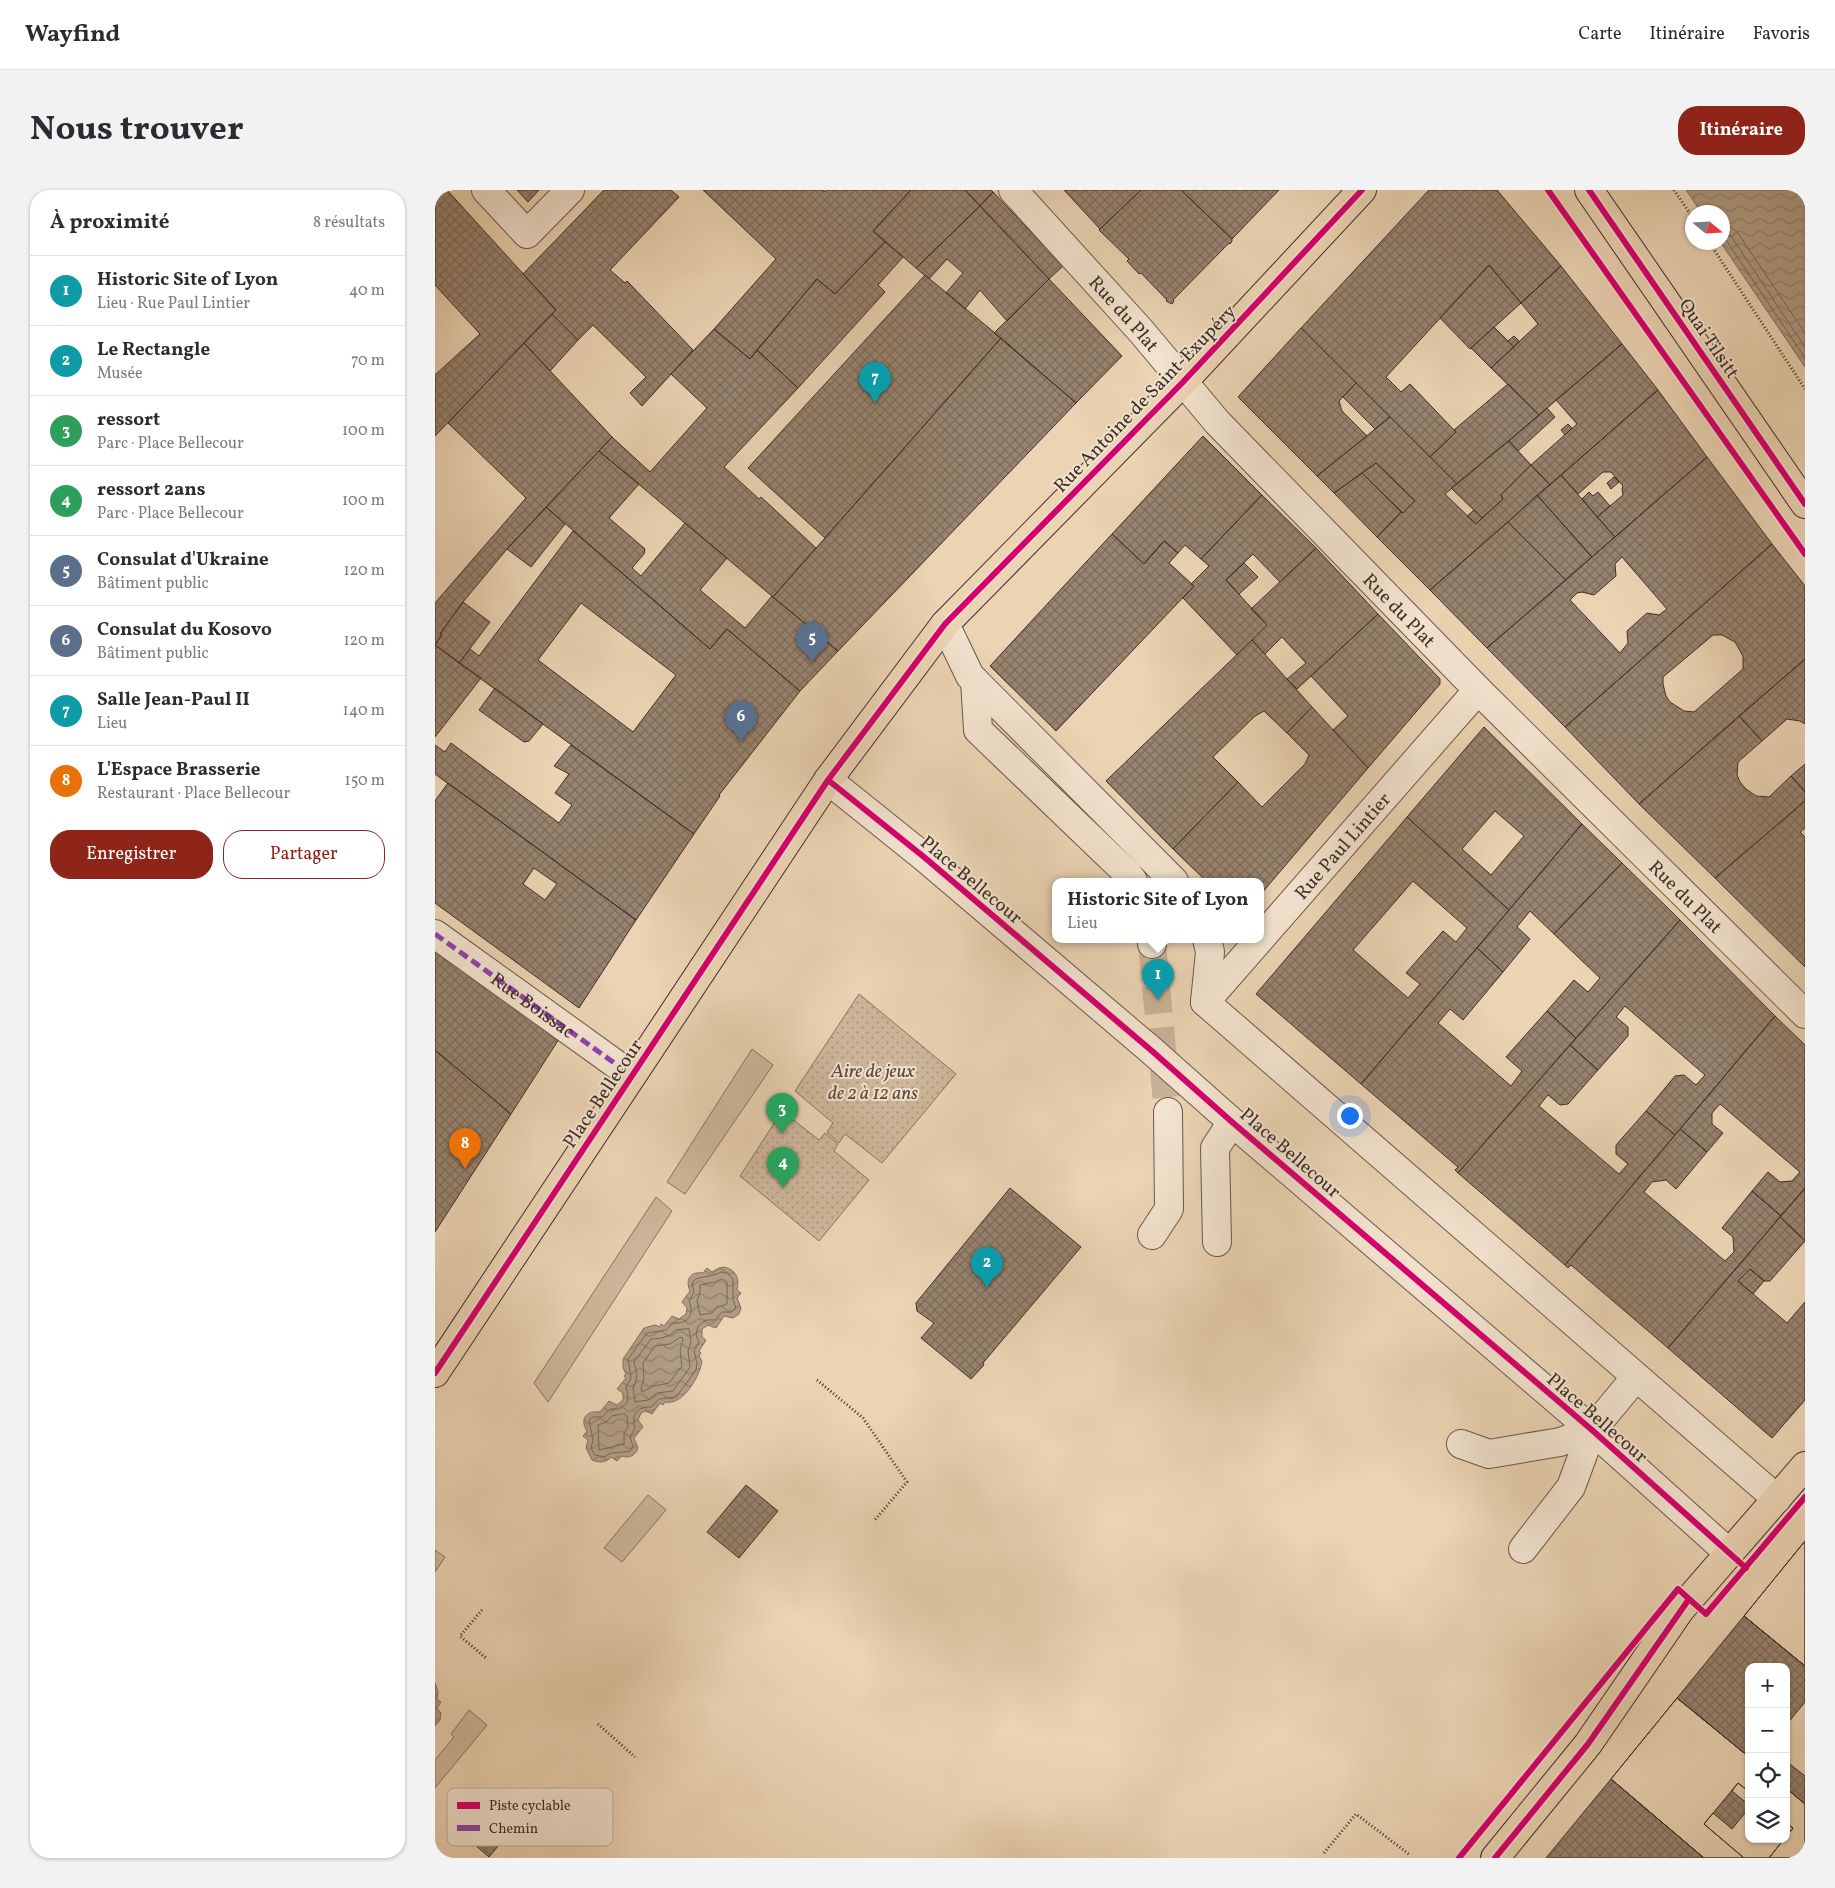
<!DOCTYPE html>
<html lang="fr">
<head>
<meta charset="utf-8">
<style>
  :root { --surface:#fff; --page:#f2f2f3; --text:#2b2b33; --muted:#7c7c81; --line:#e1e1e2; --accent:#8f2418 }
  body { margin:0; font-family:Vollkorn,serif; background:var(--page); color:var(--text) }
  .controls { position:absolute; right:15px; bottom:15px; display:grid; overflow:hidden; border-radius:10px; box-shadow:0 1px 4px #0004 }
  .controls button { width:45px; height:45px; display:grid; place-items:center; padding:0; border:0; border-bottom:1px solid var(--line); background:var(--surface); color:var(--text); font:25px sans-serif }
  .compass { position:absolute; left:1250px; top:15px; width:45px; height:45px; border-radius:50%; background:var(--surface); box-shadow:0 1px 4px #0004; rotate:108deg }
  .you { position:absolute; left:914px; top:925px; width:18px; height:18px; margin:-12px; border:4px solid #fff; border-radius:50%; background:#1a73e8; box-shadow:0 0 0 8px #1a73e833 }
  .badge { display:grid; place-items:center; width:32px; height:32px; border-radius:50%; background:var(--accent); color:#fff; font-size:16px; font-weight:700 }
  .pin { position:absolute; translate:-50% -41px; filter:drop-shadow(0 1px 2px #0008) }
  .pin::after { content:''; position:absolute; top:26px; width:18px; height:15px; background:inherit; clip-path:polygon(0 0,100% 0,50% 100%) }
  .popup { position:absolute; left:617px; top:688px; width:212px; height:65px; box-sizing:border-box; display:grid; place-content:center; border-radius:10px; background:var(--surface); filter:drop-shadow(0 1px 4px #0005); font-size:16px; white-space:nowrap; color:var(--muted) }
  .popup b { font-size:19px; color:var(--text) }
  .popup::after { content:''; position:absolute; left:50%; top:100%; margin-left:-10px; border:10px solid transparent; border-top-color:var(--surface) }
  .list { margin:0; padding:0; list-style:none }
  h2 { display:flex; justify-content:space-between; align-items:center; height:65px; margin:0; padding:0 20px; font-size:21px }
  h2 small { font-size:16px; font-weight:400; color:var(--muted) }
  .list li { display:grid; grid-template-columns:32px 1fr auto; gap:15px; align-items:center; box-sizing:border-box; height:70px; padding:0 20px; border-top:1px solid var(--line) }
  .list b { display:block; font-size:19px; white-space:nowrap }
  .list p { margin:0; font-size:16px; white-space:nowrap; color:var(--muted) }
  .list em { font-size:16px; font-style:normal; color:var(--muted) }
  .actions { display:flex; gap:10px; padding:15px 20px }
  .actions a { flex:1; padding:11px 0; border:1px solid var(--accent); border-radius:20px; text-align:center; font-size:18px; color:var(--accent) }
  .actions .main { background:var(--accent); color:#fff }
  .icon { flex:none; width:28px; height:28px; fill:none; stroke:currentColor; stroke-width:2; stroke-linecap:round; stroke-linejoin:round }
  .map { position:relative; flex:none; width:1370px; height:1668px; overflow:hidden; border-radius:20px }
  header { display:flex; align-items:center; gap:30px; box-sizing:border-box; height:70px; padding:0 25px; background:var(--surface); border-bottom:1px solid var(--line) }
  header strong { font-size:24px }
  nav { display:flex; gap:28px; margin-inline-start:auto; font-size:18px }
  .intro { display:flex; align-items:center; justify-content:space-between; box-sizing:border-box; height:120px; padding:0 30px }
  h1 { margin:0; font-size:35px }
  .button { padding:12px 22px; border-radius:20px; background:var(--accent); color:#fff; font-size:18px; font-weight:700 }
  main { display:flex; gap:30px; padding:0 30px }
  aside { flex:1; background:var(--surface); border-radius:20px; box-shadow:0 1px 4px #0004 }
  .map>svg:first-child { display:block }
</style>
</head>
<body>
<header>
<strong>Wayfind</strong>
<nav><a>Carte</a><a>Itinéraire</a><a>Favoris</a></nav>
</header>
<div class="intro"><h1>Nous trouver</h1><a class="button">Itinéraire</a></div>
<main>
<aside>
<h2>À proximité<small>8 résultats</small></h2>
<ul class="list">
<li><span class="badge" style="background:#0f9aa8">1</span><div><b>Historic Site of Lyon</b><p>Lieu · Rue Paul Lintier</p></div><em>40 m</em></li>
<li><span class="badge" style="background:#0f9aa8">2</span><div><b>Le Rectangle</b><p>Musée</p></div><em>70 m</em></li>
<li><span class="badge" style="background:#2e9e5b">3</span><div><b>ressort</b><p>Parc · Place Bellecour</p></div><em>100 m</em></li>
<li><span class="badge" style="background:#2e9e5b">4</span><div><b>ressort 2ans</b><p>Parc · Place Bellecour</p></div><em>100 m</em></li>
<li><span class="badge" style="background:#5c6f8a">5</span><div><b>Consulat d'Ukraine</b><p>Bâtiment public</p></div><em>120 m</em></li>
<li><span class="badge" style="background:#5c6f8a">6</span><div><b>Consulat du Kosovo</b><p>Bâtiment public</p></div><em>120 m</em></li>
<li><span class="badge" style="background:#0f9aa8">7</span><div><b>Salle Jean-Paul II</b><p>Lieu</p></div><em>140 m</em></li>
<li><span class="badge" style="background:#e8710a">8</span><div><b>L'Espace Brasserie</b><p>Restaurant · Place Bellecour</p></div><em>150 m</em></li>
</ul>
<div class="actions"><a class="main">Enregistrer</a><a>Partager</a></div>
</aside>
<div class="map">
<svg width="1370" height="1668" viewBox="0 0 1370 1668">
  <defs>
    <pattern id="park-dots" width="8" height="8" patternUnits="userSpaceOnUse" patternTransform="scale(1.25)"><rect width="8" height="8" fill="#ceb79b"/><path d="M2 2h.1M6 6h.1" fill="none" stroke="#a9957e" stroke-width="1.8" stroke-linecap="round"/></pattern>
    <pattern id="water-waves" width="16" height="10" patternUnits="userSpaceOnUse" patternTransform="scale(1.25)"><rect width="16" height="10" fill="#b09b83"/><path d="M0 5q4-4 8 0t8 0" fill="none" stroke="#917f6b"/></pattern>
    <pattern id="building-cross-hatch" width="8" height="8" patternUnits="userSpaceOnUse" patternTransform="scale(1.25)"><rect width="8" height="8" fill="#988470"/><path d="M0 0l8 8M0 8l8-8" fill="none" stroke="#7d6c5c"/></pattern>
  </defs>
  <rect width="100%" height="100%" fill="#ebd3b3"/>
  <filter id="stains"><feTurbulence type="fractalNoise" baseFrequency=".004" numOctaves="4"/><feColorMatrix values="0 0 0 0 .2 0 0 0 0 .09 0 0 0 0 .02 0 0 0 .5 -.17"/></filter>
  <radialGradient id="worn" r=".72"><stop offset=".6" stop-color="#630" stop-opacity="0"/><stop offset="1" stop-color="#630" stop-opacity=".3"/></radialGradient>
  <path fill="#ceb79b" stroke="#867361" d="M317 859 338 875 250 1004 232 992Z
    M221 1007 237 1021 113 1212 99 1193Z
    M213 1305 231 1320 187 1372 169 1358Z
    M0 1360 10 1367 0 1382Z
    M34 1520 52 1535 0 1598V1570L19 1547 16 1544Z"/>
  <path fill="url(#park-dots)" stroke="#867361" d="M424 804 521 884 447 973 410 944 404 953 392 942 398 933 360 901Z
    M347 921 384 950 390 943 403 954 399 961 434 990 384 1051 305 986Z"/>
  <path fill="url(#water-waves)" stroke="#82705e" d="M1251 0H1370V177L1286 53 1288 22H1266Z
    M289 1077C301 1080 305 1088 302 1100L306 1103 302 1108 306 1118 304 1124 298 1128 289 1126 281 1138 273 1135 267 1139V1147L271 1150 264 1161 266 1163 264 1166 267 1171C265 1186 248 1216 230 1212L228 1215 225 1213 217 1224 210 1221 206 1223 203 1230 208 1237 199 1248 203 1258C201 1265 194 1269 187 1266L182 1271 176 1267C171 1273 164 1273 157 1270L151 1258 153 1250 148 1246 152 1241C144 1229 152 1220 165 1222L174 1211 182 1215 188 1210V1203L182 1199 191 1188 189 1186 191 1184 188 1178V1169L209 1138 220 1135 225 1137 226 1134 229 1136 237 1126 244 1129 251 1124 252 1118 247 1112 255 1101C250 1090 255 1081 268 1083L272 1078 277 1082 284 1078Z
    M0 1493 3 1502 2 1509 6 1512 2 1518 6 1523 5 1530 0 1536Z"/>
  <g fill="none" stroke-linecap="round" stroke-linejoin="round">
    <path stroke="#776555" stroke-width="1" d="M1288 34 1296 37 1302 42 1370 143
      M1288 41 1296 46 1370 157
      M1288 48 1291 50 1370 168
      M286 1082 292 1083 298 1089V1109L301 1118 297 1122H287L280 1130H271L263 1136 261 1145 264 1152 259 1161 262 1173 261 1180 241 1207 224 1209 216 1217C202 1216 196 1225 200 1238L195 1247 198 1256 195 1261C192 1262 179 1263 176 1263L169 1267 160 1265 156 1258 158 1250 154 1230 158 1227H167L175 1219H184L192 1213 193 1205 191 1197 196 1188 193 1169 212 1143 231 1140 238 1133C253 1134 260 1125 254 1111L259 1102 257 1094 259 1090C266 1086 277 1087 286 1082Z
      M287 1089 292 1092V1114L283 1117 277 1123 265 1125 262 1111 265 1103V1095L280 1092Z
      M254 1139 256 1152 253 1161 255 1177 238 1201 222 1203 213 1210 200 1212 198 1198 201 1191 202 1184 199 1172 216 1149 227 1148 235 1145 241 1140Z
      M244 1148 247 1147 248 1150 245 1160 247 1176 234 1193 219 1196 207 1202 206 1199 209 1188 208 1173 220 1156 235 1154Z
      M189 1224 192 1226 193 1237 189 1244V1254L164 1260 163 1235 171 1232 177 1226Z"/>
  </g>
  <path fill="url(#building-cross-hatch)" stroke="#3e2f27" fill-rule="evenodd" d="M0 0H12L121 120 0 246V185L45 144 0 95Z
    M82 0H104L93 12Z
    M169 0H236L244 7 175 80 190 93 192 91 258 160 207 216 195 203 211 187 158 135 143 150 117 124 121 120 88 84Z
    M268 0H388L389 2 391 0H476L438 41 450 52 400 104 382 89 315 169 279 139 341 69Z
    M476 0H530L545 16 481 78 438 41Z
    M530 0H556L558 2 545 16Z
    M629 0H706L665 39Z
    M706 0H746L797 49V51L795 54 794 53 738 110 739 111 737 114 731 111 732 110 706 83 704 84 692 71 694 69 664 40Z
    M746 0H844L797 49Z
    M994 0H1062L1126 76 1086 113 1054 75 951 187 966 202 975 194 1021 242 995 267 866 138Z
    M558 2 628 76 614 89 545 16Z
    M545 16 614 89 572 131 545 100 530 119 511 103 528 83 512 69 494 89 481 78Z
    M450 52 468 67 443 95 450 102 363 198 322 160 382 89 400 104Z
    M1054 75 1086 113 1035 159 1005 128Z
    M1126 76 1187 154 1104 225 1056 178 1103 134 1086 113Z
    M490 85 566 148 390 348 313 278Z
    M614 89 687 166 641 213 559 143Z
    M117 124 143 150 115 181 89 153Z
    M1059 137 1079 157 1056 178 1036 158Z
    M866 138 921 193 904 211 907 221 932 246 882 286 803 207Z
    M279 139 315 169 322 160 363 198 289 277 324 309 326 307 381 358 338 407 164 261 177 247 215 282 272 218 236 184Z
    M1079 146 1084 151 1079 157 1073 151Z
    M566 148 641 213 403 461 338 407Z
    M89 153 177 247 72 359 28 412 5 444 7 445 0 455V413L91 308 13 233Z
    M1187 154 1223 200 1115 295 1096 275 1142 234 1121 210Z
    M921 193 955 227 940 239 908 207Z
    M1073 194 1104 225 1022 294 995 267 1021 242 1019 240Z
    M1223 200 1272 267 1180 347 1162 327 1188 305 1187 299 1188 296 1176 282H1168L1143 304 1126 285Z
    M1112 218 1120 227 1083 261 1074 251Z
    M955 227 1022 294 1010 304 1041 334 1068 309 1066 305 1096 275 1115 295 995 400 942 347 966 322 968 323 980 311 941 273 899 303 882 286Z
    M1133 234 1137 238 1130 245 1126 240Z
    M768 246 827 305 766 369 750 355 743 363 729 351 709 374 677 344Z
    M1074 251 1096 275 1066 305 1068 309 1047 328 1016 298Z
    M164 261 204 294 174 328 210 359 209 364 197 378 206 386 250 333 292 368 265 400 310 438 337 406 403 461 365 501 292 439 275 459 111 317Z
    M1272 267 1337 354 1130 537 1052 458ZM1187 367 1232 419 1224 425 1212 423 1192 441 1193 453 1185 463 1135 410 1142 403 1147 402 1159 405 1181 386 1180 374Z
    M941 273 980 311 968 323 927 283Z
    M927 283 966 322 942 347 899 303Z
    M1126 285 1180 347 1157 367 1102 305Z
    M1179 287 1184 292 1176 299 1172 293Z
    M1154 302 1158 306 1163 302 1175 316 1162 327 1147 309Z
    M827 305 881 358 845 392 818 364 791 390 832 435 802 465 748 408 759 396 756 394 774 376 766 369Z
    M1102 305 1157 367 1131 390 1073 332Z
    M111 317 130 334 96 377 72 359Z
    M1039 320 1047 328 1041 334 1032 326Z
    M1073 332 1131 390 1052 458 995 400Z
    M138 341 275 459 292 439 365 501 284 605 285 606 259 644 24 473 35 459 44 466ZM146 413 241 485 198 542 103 470Z
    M677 344 709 374 729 351 743 363 734 373 759 396 621 541 555 476Z
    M1337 354 1370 396V469L1204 614 1130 537ZM1278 445H1287L1300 452 1308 466V479L1259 522 1249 521 1235 512 1231 506 1228 494V487Z
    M881 358 943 424 862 499 852 489 871 473 847 447 830 464 817 450 832 435 816 419Z
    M809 373 823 387 804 404 791 390Z
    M28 412 55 432 24 473 0 455 7 445 5 444Z
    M943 424 1005 489V494L933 578 898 540 913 526 876 486Z
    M817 450 877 517 852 543 829 521 820 526 778 567 803 592 738 659 671 591Z
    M0 455 46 488 0 547Z
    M1370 469V534L1365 531 1352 529 1327 551 1304 526Z
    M60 498 108 534 94 551 89 552 44 520Z
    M877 517 933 578 826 704V691H771L738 659 803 592 827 617 870 574 874 565 852 543Z
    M1304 526 1327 551 1303 572 1302 585 1305 592 1311 599 1321 606 1334 607 1356 586 1370 602V611L1280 688 1204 614Z
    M1049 537 1147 634 1074 720 972 627ZM1060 621 1089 646 1056 685 1027 659Z
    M16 553 124 633 137 615 120 603 134 584 119 576 136 555 259 644 201 730 0 584V555L10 562Z
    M1370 574V602L1356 586Z
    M13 593 201 730 144 818 0 713V611ZM99 678 122 694 110 710 88 694Z
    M1370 611V638L1365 642 1370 647V777L1280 688Z
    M972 627 1074 720 926 894 821 804ZM978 691 1032 738 1021 752 1008 741 971 783 985 794 973 808 918 760Z
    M1147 634 1187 673 1119 744 1095 721 1082 737 1095 749 1068 782 1042 758Z
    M1187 673 1245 730 1141 848 1112 821 1139 790 1153 802 1165 788 1119 744Z
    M1245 730 1340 826 1240 945 1211 921 1240 886 1249 885 1261 895 1270 885 1190 816 1181 827 1193 837V846L1163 880 1135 855Z
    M1042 758 1068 782 1028 830 1015 819 1003 833 1076 896 1087 881 1071 867 1112 821 1141 848 1023 983 1020 980 1023 977 926 894Z
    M0 759 124 849 76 924 0 860Z
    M1340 826 1370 855V998L1346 1026 1317 1001 1333 982 1345 992 1357 991 1365 982 1285 914 1277 923V934L1288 943 1272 962 1245 939Z
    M1135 855 1163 880 1133 914 1125 915 1113 905 1104 916 1184 984 1193 974 1181 964V955L1211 921 1240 945 1130 1075 1023 983Z
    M0 860 76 924 0 1042Z
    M1245 939 1272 962 1241 999 1231 990 1217 992 1209 1002 1290 1071 1299 1062 1298 1047 1287 1038 1317 1001 1346 1026 1233 1158 1136 1075 1133 1078 1130 1075Z
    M575 998 646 1057 548 1173 549 1175 536 1189 486 1148 499 1133 482 1121 481 1113Z
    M1370 998V1051L1345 1027Z
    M1345 1027 1370 1051 1335 1091H1329L1315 1079 1303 1091 1352 1133 1370 1112V1210L1337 1248 1233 1158Z
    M1315 1079 1329 1091 1318 1104 1303 1091Z
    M311 1295 343 1321 304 1368 272 1342Z
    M1370 1351V1476L1309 1426Z
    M1370 1351V1476L1309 1426Z
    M1309 1426 1370 1476V1512L1351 1535V1477H1314V1567L1242 1508Z
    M1242 1508 1314 1567V1602L1303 1593 1269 1634 1309 1668H1269L1176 1589Z
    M1242 1508 1314 1567V1649H1351V1598L1370 1614V1668H1269L1176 1589Z
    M1351 1571 1370 1586V1614L1351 1598Z
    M1176 1589 1269 1668H1111Z
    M1303 1593 1314 1602V1615L1297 1601Z
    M1351 1598 1370 1614V1668H1334L1349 1649H1351V1647L1358 1638 1351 1633Z
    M61 1603 88 1626 54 1667 26 1643 35 1633 31 1629 34 1627 30 1623 41 1609 45 1613 48 1610 53 1614Z
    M1314 1618V1649H1349L1334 1668H1309L1269 1634 1278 1623 1297 1639Z
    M1351 1633 1358 1638 1351 1647Z"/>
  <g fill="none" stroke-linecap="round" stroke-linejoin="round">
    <path stroke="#c8b297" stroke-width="28" stroke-dasharray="28 14" stroke-linecap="butt" d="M717 754 733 922"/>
    <defs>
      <g id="minor">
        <path d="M51 0 92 44 135 0"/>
        <path id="s1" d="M578 0 706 141 782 232 1043 500 1370 824"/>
        <path d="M510 434 535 486 540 491 739 691"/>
        <path d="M540 491 543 540 692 683 698 691"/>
        <path d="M393 590 489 667 717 861 797 932 1157 1240 1294 1363"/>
        <path d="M0 744 196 885"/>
        <path d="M717 754V749"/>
        <path d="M770 812 1342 1309"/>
        <path id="s2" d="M770 812 1043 500"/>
        <path d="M770 812 775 762 772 749"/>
        <path d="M717 1045 734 1019 733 922"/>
        <path d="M782 1052 780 958 797 932"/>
        <path d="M1026 1254 1054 1264 1125 1252 1157 1240"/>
        <path d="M1088 1359 1136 1297 1157 1240 1201 1187"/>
      </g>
      <path id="major" d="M1154 0 1370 314
        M0 1183 393 590 510 434 748 192 927 0
        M1060 1668 1153 1554 1245 1420 1370 1276"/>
    </defs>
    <use href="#minor" stroke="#69584a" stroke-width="30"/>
    <use href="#major" stroke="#3e2f27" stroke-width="30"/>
    <path stroke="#3e2f27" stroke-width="3" stroke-dasharray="1 2.5" stroke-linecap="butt" d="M1239 0 1258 28
      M1274 52 1370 199
      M382 1190 428 1228 472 1292 439 1331
      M47 1420 25 1446 51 1468
      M163 1534 200 1567
      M889 1663 921 1624 975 1665"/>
    <use href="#minor" stroke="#f2e2ce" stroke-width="28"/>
    <use href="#major" stroke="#ebd3b3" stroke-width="28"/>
    <path stroke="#8e44ad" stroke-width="5" stroke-dasharray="10 5" stroke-linecap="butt" id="s3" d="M0 744 196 885"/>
    <defs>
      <path id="cycleway" d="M1113 0 1370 364
        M1154 0 1370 314
        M393 590 489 667 717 861 797 932 1157 1240 1311 1378
        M0 1183 393 590 510 434 748 192 927 0
        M1024 1668 1243 1399 1271 1424 1370 1307
        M1060 1668 1153 1554 1254 1409"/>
    </defs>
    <use href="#cycleway" stroke="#f2e2ce" stroke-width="9"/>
    <use href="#cycleway" stroke="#d6006c" stroke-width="6"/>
  </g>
  <g text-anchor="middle" stroke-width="4" stroke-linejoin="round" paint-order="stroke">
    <g font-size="19" fill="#3e2f27" stroke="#f2e2ce">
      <text dy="7" stroke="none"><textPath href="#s1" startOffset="166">Rue du Plat</textPath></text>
      <text transform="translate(1275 148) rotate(56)" y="7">Quai Tilsitt</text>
      <text transform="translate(709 208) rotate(-46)" y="7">Rue Antoine de Saint-Exupéry</text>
      <text dy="7" stroke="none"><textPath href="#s1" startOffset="571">Rue du Plat</textPath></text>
      <text dy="7" stroke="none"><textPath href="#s2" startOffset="208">Rue Paul Lintier</textPath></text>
      <text transform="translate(537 689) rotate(40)" y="7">Place Bellecour</text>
      <text dy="7" stroke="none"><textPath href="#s1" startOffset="976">Rue du Plat</textPath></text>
      <text dy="7" stroke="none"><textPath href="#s3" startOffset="121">Rue Boissac</textPath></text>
      <text transform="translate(167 903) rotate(-56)" y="7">Place Bellecour</text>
      <text transform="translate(856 962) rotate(41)" y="7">Place Bellecour</text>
      <text transform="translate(1163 1227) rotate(41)" y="7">Place Bellecour</text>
    </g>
    <g font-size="19" font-style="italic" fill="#5b4a3e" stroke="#f2e2ce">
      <text x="438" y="887">Aire de jeux<tspan x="438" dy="22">de 2 à 12 ans</tspan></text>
    </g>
  </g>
  <rect x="12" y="1598" width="166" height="58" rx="8" fill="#f2e2ce" stroke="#bcac9c" stroke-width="1"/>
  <rect x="22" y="1612" width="23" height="7" fill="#d6006c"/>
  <rect x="22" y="1635" width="23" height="6" fill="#8e44ad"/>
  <g font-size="14" fill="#3e2f27">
    <text x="54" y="1620">Piste cyclable</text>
    <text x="54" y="1643">Chemin</text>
  </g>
  <rect width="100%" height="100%" filter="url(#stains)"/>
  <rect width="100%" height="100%" fill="url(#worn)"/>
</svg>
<div class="controls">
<button>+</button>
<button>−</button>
<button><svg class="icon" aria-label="locate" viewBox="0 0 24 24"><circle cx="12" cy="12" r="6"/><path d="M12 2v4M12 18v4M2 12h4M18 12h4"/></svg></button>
<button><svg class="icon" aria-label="layers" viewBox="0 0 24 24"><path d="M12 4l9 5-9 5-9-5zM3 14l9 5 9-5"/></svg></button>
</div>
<svg class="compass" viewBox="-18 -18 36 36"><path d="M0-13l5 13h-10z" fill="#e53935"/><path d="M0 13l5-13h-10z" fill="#7c7c81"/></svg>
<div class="you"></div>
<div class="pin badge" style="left:723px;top:810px;background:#0f9aa8">1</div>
<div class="popup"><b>Historic Site of Lyon</b>Lieu</div>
<div class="pin badge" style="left:552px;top:1098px;background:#0f9aa8">2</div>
<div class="pin badge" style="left:347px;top:944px;background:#2e9e5b">3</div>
<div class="pin badge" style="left:348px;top:998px;background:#2e9e5b">4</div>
<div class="pin badge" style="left:377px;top:473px;background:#5c6f8a">5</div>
<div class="pin badge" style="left:306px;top:552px;background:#5c6f8a">6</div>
<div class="pin badge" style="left:440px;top:213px;background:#0f9aa8">7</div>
<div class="pin badge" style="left:30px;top:979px;background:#e8710a">8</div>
</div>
</main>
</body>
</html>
